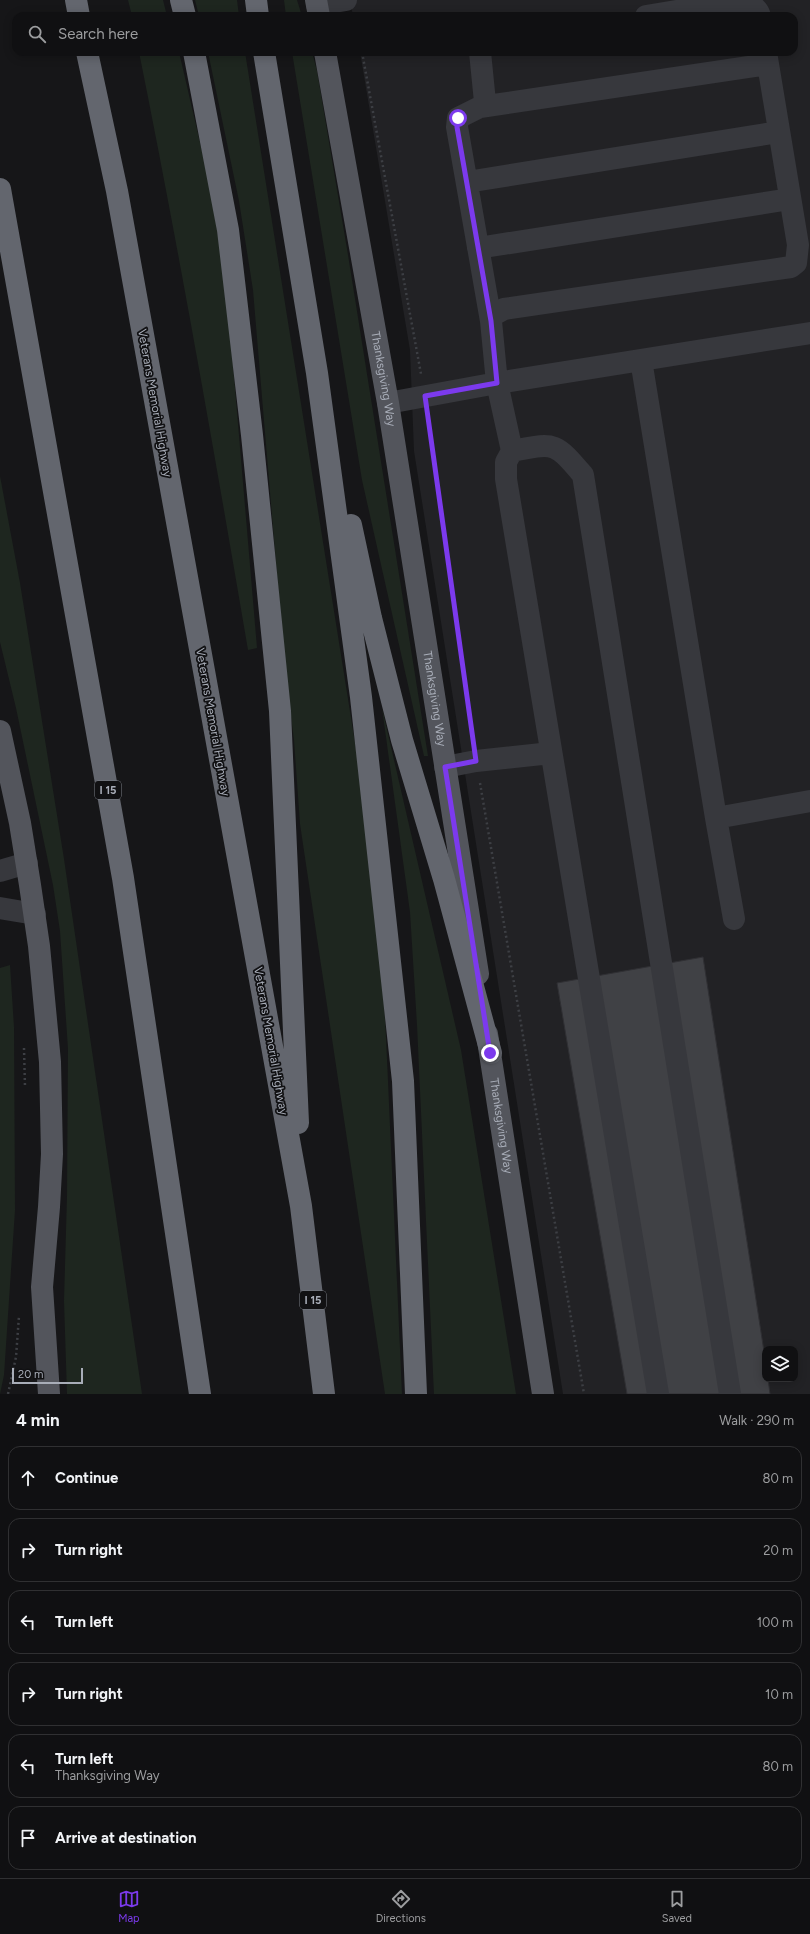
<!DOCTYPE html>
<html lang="en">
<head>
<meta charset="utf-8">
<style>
  :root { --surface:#101012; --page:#19191b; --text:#f1f3f6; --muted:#9c9d9f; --line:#303032; --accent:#7c3aed }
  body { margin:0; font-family:Figtree,sans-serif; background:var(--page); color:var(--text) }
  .controls { position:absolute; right:12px; bottom:12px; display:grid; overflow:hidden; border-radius:8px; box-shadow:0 2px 10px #0003 }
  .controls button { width:36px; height:36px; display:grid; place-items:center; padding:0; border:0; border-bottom:1px solid var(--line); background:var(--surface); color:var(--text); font:20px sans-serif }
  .scale { position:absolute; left:12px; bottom:10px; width:71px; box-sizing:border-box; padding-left:4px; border:2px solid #a8adb8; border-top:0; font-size:11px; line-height:14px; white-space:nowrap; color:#a8adb8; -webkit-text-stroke:3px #111113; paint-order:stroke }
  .stop { position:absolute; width:12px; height:12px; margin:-9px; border:3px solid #7c3aed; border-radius:50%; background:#fff }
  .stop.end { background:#7c3aed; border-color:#fff; box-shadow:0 1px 4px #0008 }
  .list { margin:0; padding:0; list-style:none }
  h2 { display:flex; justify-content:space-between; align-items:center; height:52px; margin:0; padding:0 16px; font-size:17px }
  h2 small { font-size:13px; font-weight:400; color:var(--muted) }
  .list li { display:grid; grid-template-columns:26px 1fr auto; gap:12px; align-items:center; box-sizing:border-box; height:64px; margin:0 8px 8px; padding:0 8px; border:1px solid var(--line); border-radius:12px }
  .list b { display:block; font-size:15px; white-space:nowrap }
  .list p { margin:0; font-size:13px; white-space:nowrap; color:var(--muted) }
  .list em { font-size:13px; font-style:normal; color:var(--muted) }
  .icon { flex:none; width:22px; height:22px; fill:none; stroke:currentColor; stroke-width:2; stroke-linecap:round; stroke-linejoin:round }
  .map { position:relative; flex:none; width:810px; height:1394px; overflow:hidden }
  .search { position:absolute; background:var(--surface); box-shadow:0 2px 10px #0003; left:12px; right:12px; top:12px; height:44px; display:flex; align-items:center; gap:10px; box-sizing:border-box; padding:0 14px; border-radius:12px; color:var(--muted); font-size:15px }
  .sheet { height:484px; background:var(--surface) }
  nav { display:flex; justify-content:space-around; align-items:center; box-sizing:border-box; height:56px; border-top:1px solid var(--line); background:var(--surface); font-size:11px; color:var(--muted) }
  nav a { display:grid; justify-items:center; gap:2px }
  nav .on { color:var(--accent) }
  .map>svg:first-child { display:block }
</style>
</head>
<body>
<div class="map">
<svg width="810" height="1394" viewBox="0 0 810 1394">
  <rect width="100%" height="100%" fill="#161618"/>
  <path fill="#222225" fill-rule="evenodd" d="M350 0H810V1394H563L414 451 410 350 360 52H794V16H353ZM765 1349H795V1379H765Z"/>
  <path fill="#1e261f" d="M128 0H163L167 16H132Z
    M195 0H237L239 16H199Z
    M284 0H297L302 16H286Z
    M139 52H179L208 177 226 282 257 648 248 650C214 450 179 251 139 52Z
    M208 52H245L369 831 380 934 386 1037 402 1394H385L300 824 294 740 285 670 253 290 239 201Z
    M292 52H312L317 71 348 255 428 756H424L362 480Z
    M0 476 20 583 64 859 142 1394H67L64 1301 67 1196 68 1049 60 931 53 885 16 708 0 642Z
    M382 708 461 1050 516 1394H434L417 1025 410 912Z
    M10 965 14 1027 15 1210 4 1375 0 1394V968Z"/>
  <path fill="#404145" stroke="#303034" d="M703 957 765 1358V1379H768L770 1394H627L557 983Z"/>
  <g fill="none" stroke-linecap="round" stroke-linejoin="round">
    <path stroke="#3d3f44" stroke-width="2.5" stroke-dasharray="2 3" stroke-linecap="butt" d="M362 52 421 374
      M428 419 473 739
      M480 783 584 1394
      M24 1048 25 1087
      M8 1394 16 1357 19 1316"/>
    <path stroke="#37383d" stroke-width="22" d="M317 5 346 0
      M646 16 738 1C747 2 757 6 760 16
      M480 52 485 102 480 107 458 118 457 127 491 321 497 383 512 451 506 462V479L658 1394
      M480 107 768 64
      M467 182 779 132
      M478 248 790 199
      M491 321 493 315 504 309 791 267 796 263 798 245 766 52
      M641 360 716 818
      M388 403 497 383 810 333
      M512 451C555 443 554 441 583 475L730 1394
      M445 767 476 761 551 753
      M0 871 27 863
      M0 908 35 914
      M734 919 716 818 810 801"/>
    <g stroke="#53555c" stroke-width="22">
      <path d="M316 0 319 16"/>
      <path id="s1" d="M325 52 388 403 478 974"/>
      <path d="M0 731 20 823 30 885 39 946 50 1062 52 1154 49 1207 42 1287 49 1394"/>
      <path id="s2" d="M487 1034 543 1394"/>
    </g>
    <path stroke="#63666e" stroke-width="22" d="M76 0 79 16
      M181 0 185 16
      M256 0 258 16
      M87 52 117 191 301 1206 324 1394
      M194 52 228 230 252 435 280 711 298 1123
      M264 52 317 373 361 697 403 1081 416 1394
      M0 189 123 878 200 1394
      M351 525 371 618 402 740 444 879 491 1053"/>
  </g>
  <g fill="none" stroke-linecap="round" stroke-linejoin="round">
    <path stroke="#7c3aed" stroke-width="5" d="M458 118 457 127 491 321 497 383 425 396 476 761 445 767 490 1053"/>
  </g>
  <g text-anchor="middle" stroke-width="3.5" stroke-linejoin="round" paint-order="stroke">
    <g fill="#111113" stroke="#7b7e86" stroke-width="1">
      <rect x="95" y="781" width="26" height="18" rx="3"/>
      <rect x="300" y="1291" width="26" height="18" rx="3"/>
    </g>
    <g font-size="11" font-weight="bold" fill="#a8adb8">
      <text x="108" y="794">I 15</text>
      <text x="313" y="1304">I 15</text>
    </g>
    <g font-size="12" fill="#a8adb8" stroke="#111113">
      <text dy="4" stroke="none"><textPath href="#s1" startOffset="332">Thanksgiving Way</textPath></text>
      <text transform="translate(155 403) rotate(80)" y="4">Veterans Memorial Highway</text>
      <text dy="4" stroke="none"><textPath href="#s1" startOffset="656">Thanksgiving Way</textPath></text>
      <text transform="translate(213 722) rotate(80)" y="4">Veterans Memorial Highway</text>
      <text transform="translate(271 1041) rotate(80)" y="4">Veterans Memorial Highway</text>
      <text dy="4" stroke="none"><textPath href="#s2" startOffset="93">Thanksgiving Way</textPath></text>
    </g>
  </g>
</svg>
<div class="controls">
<button><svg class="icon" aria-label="layers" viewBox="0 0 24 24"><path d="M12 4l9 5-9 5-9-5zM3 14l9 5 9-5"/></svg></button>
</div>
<div class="scale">20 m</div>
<div class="stop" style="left:458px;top:118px"></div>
<div class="stop end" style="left:490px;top:1053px"></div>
<div class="search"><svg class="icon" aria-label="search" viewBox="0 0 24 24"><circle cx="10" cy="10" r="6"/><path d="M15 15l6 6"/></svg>Search here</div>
</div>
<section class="sheet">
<h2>4 min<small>Walk · 290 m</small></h2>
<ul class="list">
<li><svg class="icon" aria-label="ahead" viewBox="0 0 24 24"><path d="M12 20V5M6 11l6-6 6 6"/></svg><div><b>Continue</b></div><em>80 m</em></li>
<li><svg class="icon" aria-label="right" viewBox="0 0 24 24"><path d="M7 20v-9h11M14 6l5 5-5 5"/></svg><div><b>Turn right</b></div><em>20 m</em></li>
<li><svg class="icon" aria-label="left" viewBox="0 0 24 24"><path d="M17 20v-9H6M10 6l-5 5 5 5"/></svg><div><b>Turn left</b></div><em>100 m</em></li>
<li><svg class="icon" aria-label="right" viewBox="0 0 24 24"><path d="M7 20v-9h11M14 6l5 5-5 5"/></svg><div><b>Turn right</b></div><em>10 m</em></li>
<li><svg class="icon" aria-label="left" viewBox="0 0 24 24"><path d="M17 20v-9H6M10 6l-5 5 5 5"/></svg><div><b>Turn left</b><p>Thanksgiving Way</p></div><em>80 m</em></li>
<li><svg class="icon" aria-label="arrive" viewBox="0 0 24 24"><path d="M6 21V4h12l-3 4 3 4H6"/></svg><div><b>Arrive at destination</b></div></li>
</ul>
</section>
<nav>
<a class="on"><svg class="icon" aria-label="map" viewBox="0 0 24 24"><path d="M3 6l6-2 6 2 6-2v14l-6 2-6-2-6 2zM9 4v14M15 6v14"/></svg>Map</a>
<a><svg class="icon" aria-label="directions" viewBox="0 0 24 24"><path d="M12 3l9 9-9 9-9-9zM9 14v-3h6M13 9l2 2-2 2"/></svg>Directions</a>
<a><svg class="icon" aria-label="saved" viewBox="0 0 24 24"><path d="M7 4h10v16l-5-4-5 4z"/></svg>Saved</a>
</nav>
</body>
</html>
